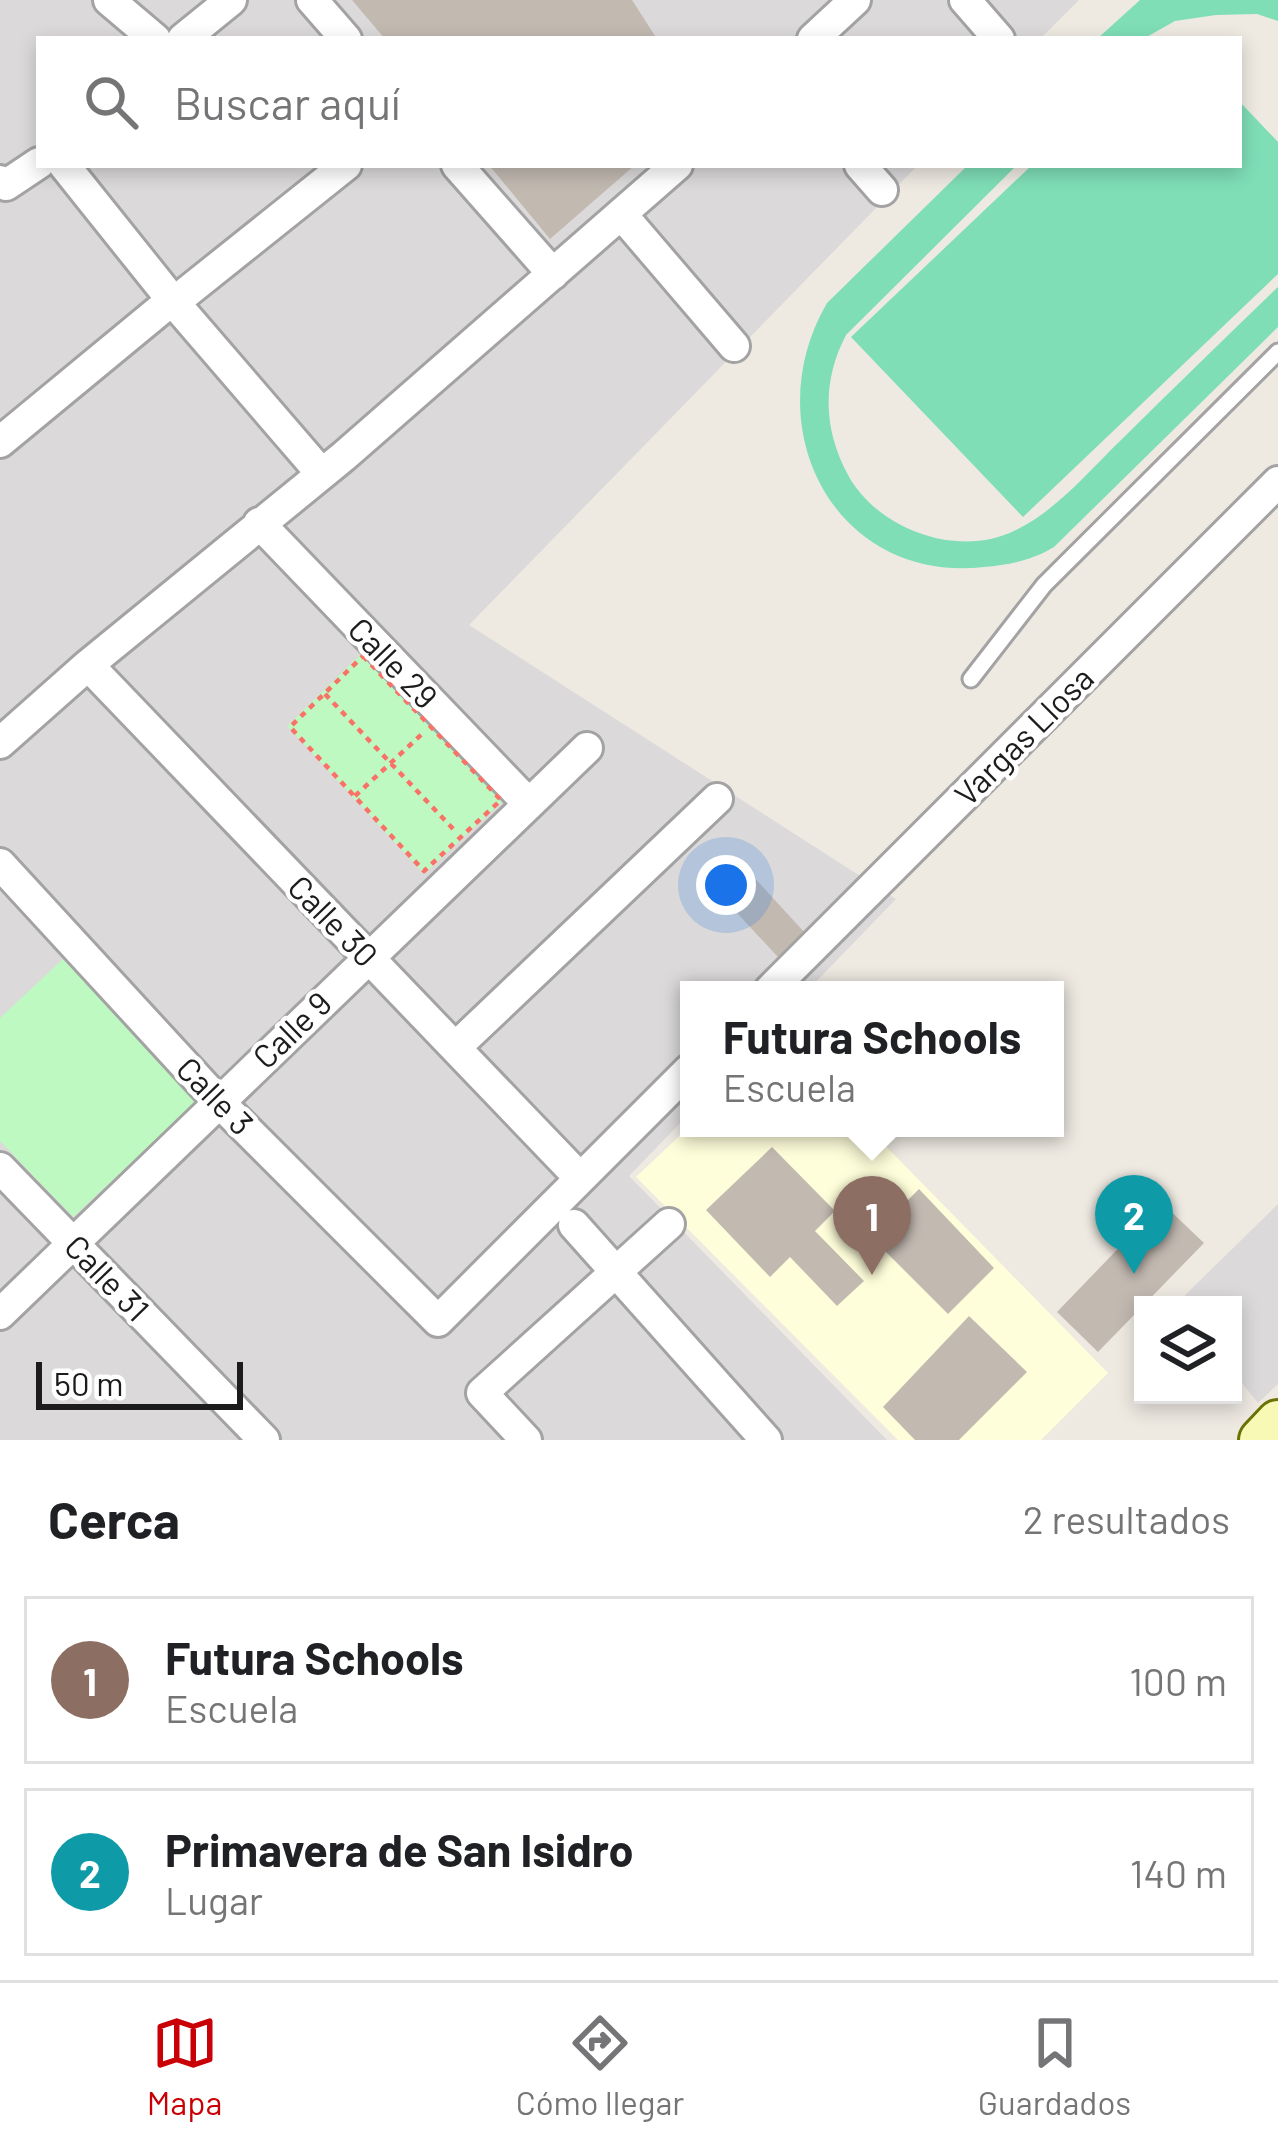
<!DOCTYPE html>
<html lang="es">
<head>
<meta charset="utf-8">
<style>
  :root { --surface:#fff; --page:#f2f2f2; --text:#202124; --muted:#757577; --line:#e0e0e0; --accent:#c90006 }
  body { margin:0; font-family:Barlow,sans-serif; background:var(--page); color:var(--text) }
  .controls { position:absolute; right:36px; bottom:36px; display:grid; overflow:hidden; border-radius:0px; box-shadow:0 6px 18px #0003 }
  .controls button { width:108px; height:108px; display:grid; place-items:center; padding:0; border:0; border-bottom:3px solid var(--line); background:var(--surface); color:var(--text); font:60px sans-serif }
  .scale { position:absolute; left:36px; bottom:30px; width:207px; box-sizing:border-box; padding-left:12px; border:6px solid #1c1c1c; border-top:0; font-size:33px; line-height:42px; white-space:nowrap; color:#1c1c1c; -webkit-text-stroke:9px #fff; paint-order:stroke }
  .you { position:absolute; left:726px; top:885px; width:42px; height:42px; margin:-30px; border:9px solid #fff; border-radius:50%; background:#1a73e8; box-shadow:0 0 0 18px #1a73e833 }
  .badge { display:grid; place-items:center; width:78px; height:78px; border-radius:50%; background:var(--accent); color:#fff; font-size:39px; font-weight:700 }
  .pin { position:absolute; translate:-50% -99px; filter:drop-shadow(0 3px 6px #0008) }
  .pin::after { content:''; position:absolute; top:63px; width:42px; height:36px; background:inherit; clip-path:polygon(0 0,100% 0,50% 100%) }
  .popup { position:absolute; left:680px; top:981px; width:384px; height:156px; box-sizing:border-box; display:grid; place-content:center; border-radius:0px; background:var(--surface); filter:drop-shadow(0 3px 9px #0005); font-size:39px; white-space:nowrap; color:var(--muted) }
  .popup b { font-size:45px; color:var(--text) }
  .popup::after { content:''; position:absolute; left:50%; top:100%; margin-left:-24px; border:24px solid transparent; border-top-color:var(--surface) }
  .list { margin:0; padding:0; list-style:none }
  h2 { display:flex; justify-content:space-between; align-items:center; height:156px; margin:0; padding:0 48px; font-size:51px }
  h2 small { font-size:39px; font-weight:400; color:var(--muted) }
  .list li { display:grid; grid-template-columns:78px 1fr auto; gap:36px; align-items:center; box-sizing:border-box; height:168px; margin:0 24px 24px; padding:0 24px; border:3px solid var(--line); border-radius:0px }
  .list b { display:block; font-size:45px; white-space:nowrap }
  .list p { margin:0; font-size:39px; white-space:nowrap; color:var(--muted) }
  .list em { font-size:39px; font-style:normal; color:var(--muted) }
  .icon { flex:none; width:66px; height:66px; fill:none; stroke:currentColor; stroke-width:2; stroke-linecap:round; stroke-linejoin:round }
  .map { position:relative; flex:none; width:1278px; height:1440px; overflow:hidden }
  .search { position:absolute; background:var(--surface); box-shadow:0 6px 18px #0003; left:36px; right:36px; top:36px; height:132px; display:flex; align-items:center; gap:30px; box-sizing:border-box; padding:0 42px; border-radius:0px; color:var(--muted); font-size:45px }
  .sheet { height:540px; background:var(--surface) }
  nav { display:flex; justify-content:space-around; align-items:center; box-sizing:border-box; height:168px; border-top:3px solid var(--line); background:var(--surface); font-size:33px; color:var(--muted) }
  nav a { display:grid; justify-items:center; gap:6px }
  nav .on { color:var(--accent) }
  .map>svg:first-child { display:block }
</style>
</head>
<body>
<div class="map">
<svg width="1278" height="1440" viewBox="0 0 1278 1440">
  <rect width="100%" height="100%" fill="#eeeae2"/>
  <path fill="#dbd9d9" d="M0 0H1079L1040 39H39V165H918L469 625 896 899 808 990H689V1114L629 1176 887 1440H0Z
    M1278 1204V1384L1258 1403 1233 1372V1305L1176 1304Z"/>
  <path fill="#fffeda" d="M689 1127 868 1128 1108 1373 1041 1440H898L636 1177Z"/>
  <path fill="#bef9c1" d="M363 652 505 799 424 874 287 726Z
    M63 959 196 1102 73 1217 0 1141V1018Z"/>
  <path fill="#7fdeb6" d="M1140 0H1278V21L1257 14 1216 15 1175 21 1143 39H1097Z
    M1239 101 1278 142V274L1023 517 851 337 1032 165H1239Z
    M968 165H1017L846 335C822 381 823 429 848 475 878 530 959 559 1016 530 1057 510 1088 472 1120 441 1173 389 1225 338 1278 287V327L1054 547C1033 560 1008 565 984 567 834 584 755 426 827 303Z"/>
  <path fill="#c2b9b1" d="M352 0H632L657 39H385Z
    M489 165H635L550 239Z
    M752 875 805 933 778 957 725 900Z
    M772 1147 835 1211 815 1231 864 1281 837 1306 790 1257 770 1277 706 1210Z
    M919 1189 994 1268 948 1314 871 1237Z
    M1162 1203 1204 1243 1098 1352 1057 1312Z
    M969 1316 1027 1372 959 1440H915L883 1407Z"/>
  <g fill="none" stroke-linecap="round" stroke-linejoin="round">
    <defs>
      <path id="lane" d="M971 679 1044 585 1278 352"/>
      <path id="street" d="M109 0 155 39
        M312 0 346 39
        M965 0 999 39
        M183 39 231 0
        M813 39 855 0
        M64 165 172 300 321 473
        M457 165 553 274
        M860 165 882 190
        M0 181 6 185 39 163
        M622 215 734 346
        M187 292 346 165
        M0 442 172 300
        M259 523 528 803
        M88 665 579 1177
        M0 743 88 665 344 456 677 165
        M0 864 218 1101 438 1321 689 1070
        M770 990 1278 482
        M456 1047 717 799
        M0 1168 264 1440
        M574 1225 766 1440
        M0 1314 587 748
        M526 1440 482 1393 669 1224"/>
      <path id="secondary" d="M1261 1440 1278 1422"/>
    </defs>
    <use href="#lane" stroke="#a3a3a3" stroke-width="21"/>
    <use href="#street" stroke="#a3a3a3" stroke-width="36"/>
    <use href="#secondary" stroke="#6a7204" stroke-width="48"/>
    <path stroke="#fa7267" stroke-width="4.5" stroke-dasharray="6 6" stroke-linecap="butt" d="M363 656 501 800 424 871 290 727Z
      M325 694 457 833
      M355 796 422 734"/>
    <use href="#lane" stroke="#fff" stroke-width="15"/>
    <use href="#street" stroke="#fff" stroke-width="30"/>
    <use href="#secondary" stroke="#f8f9b5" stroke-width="42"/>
  </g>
  <g text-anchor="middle" stroke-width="9" stroke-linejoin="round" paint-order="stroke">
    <g font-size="33" fill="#1c1c1c" stroke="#fff">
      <text transform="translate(393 663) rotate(46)" y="12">Calle 29</text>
      <text transform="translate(1024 736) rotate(-45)" y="12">Vargas Llosa</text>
      <text transform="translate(333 921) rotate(46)" y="12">Calle 30</text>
      <text transform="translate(292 1030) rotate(-44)" y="12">Calle 9</text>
      <text transform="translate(215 1096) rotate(46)" y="12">Calle 3</text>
      <text transform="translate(107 1278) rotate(46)" y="12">Calle 31</text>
    </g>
  </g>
</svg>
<div class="controls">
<button><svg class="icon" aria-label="layers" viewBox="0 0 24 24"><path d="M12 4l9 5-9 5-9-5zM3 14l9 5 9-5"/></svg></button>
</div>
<div class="scale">50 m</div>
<div class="you"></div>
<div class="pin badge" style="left:872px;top:1275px;background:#8d6e63">1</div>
<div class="popup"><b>Futura Schools</b>Escuela</div>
<div class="pin badge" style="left:1134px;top:1274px;background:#0f9aa8">2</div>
<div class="search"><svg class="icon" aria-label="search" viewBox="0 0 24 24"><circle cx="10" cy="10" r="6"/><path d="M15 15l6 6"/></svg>Buscar aquí</div>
</div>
<section class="sheet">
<h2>Cerca<small>2 resultados</small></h2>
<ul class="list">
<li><span class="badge" style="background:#8d6e63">1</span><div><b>Futura Schools</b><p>Escuela</p></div><em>100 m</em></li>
<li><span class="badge" style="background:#0f9aa8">2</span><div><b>Primavera de San Isidro</b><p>Lugar</p></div><em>140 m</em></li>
</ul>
</section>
<nav>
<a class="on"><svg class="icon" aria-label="map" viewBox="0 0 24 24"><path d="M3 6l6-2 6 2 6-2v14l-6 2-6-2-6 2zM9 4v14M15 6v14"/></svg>Mapa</a>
<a><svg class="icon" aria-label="directions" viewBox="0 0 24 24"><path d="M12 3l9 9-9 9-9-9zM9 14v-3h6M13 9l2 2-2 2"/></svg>Cómo llegar</a>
<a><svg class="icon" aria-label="saved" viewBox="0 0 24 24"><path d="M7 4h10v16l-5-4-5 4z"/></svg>Guardados</a>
</nav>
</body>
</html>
